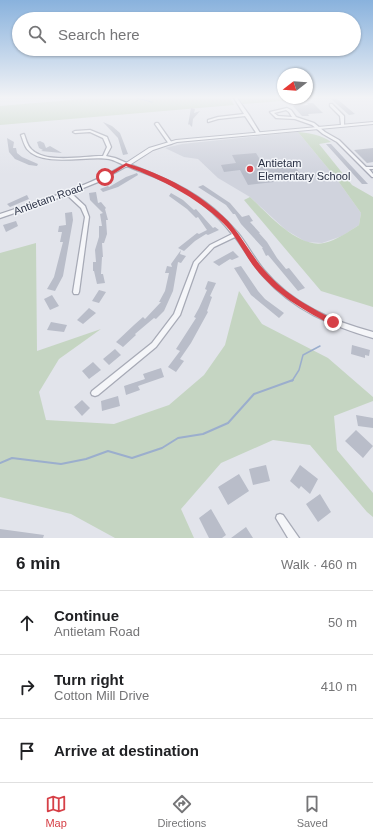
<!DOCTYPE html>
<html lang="en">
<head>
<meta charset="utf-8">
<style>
  :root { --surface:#fff; --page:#f6f6f6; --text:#202124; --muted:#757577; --line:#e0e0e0; --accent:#d64047 }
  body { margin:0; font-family:Helvetica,sans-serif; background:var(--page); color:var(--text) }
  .compass { position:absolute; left:277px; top:68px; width:36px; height:36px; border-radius:50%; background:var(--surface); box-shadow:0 1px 3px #0004; rotate:253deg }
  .stop { position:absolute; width:12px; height:12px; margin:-9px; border:3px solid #d64047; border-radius:50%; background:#fff }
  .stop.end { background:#d64047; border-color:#fff; box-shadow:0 1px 4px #0008 }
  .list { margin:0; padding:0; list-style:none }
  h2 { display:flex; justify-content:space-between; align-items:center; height:52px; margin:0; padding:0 16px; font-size:17px }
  h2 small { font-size:13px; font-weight:400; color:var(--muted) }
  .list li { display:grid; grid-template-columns:26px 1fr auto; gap:12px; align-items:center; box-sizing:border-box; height:64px; padding:0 16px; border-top:1px solid var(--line) }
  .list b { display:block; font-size:15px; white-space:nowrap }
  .list p { margin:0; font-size:13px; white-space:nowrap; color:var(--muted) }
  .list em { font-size:13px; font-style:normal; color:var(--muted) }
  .icon { flex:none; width:22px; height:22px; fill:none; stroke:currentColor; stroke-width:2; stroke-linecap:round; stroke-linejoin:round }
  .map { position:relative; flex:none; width:373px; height:538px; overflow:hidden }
  .search { position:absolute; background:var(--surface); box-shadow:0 1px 3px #0004; left:12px; right:12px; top:12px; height:44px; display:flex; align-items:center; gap:10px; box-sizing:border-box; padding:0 14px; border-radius:22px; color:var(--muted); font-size:15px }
  .sheet { height:244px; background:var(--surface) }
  nav { display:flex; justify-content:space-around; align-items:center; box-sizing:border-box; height:56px; border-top:1px solid var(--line); background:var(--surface); font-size:11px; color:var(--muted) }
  nav a { display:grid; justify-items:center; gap:2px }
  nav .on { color:var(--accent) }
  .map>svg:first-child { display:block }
</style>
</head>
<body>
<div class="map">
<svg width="373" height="538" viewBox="0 0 373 538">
  <rect width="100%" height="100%" fill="#e2e4eb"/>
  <path fill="#d0d3dd" d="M298 132 336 178 361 213 359 225 342 236 322 243 306 242 286 230 250 197 218 178 198 159 184 157 165 148 182 144Z"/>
  <path fill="#c5d5c2" d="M94 98H230L234 105 0 125V106Z
    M239 98H320L243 104Z
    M298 132C309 133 322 135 331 142L319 144 352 185 373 197V307L321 291 244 200 250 197C267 213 298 249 324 243 337 240 348 232 359 225L361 213 336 178Z
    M36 243 37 351 101 329 59 359 39 392 46 420 114 424 169 405 204 375 225 345 239 291 262 324 328 358 373 397V401L334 416 337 450 373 493V517L367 512 310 445 273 440 221 463 181 509 194 538H115L71 514 0 497V253Z"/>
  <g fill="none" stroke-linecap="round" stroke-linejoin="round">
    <path stroke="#9baecd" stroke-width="1" d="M136 98 152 102"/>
    <path stroke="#9baecd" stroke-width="1.5" d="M292 381 299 370 303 355 320 346"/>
    <path stroke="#9baecd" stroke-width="2" d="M0 463 12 458 61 464 86 459 108 451 132 458 162 448 178 438 203 434 228 423 254 394 293 380"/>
  </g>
  <path fill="#b9bdc9" d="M330 98H336L355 114 349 115Z
    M307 103H313L323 113 308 114 309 116H302L293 106 308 105Z
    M191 108 195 109 194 113 200 111 193 119 192 127 189 124 188 125Z
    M103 122 112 126 120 133 128 154 123 155 118 138Z
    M7 138 14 142 13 148H16L17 153 22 157 38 164 37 166 29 165 15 159 9 152Z
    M40 141 44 143 46 148 50 146 62 153 41 151 43 150 39 148 37 142Z
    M326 144H331L368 184H362Z
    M373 148V162L367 163 354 150Z
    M256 153 264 166 292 163 300 173 270 176 274 182 248 185 240 170 224 172 221 165 236 163 232 155Z
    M137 173 138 175 118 187 103 192 100 189 108 186 109 187 126 177Z
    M203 185 230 203 242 217 249 215 253 221 250 222 260 233H259L267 242 277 258 286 269 289 268 305 288 298 291 268 255 266 256 262 248H263L241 224 235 214H233L226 205 198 187Z
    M96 192 98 203 101 202 106 208 105 209 108 220H106L107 234 104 243H102L103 257H102L101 274H103L105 283 97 284 94 271H93V262H96L95 250 99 237V226H102L100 214 103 213 90 200 89 193Z
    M171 193 183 200 194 210 196 209 213 228 215 227 219 230 208 235 206 234 195 241 184 251 178 248 197 233 199 234 207 230 198 217 196 218 187 209 169 196Z
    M27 195 29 199 10 207 7 204Z
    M72 212 73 220 63 276 55 291 47 289 54 277 63 242H60L62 232H58L59 226 66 225 65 213Z
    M16 221 18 226 6 232 3 225Z
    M181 250 180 254 186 256 181 263 178 262 173 291 164 311 156 319 154 318 135 334 136 335 123 347 116 342 134 325 143 317 145 319 161 302H159L165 291 169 273H165L167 266 172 267 171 264Z
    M233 251 239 257 232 260 230 259 219 266 213 262Z
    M241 266 258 291 265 299 284 313 279 318 251 295 234 268Z
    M208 281 216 283 210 296 212 297 207 311 208 312 191 343 180 359 184 361 176 372 168 367 180 351 176 349 196 318 194 317 199 308 207 290 205 289Z
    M99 290 106 292 99 303 92 301Z
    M52 295 59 306 50 310 44 299Z
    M89 308 96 313 83 324 77 320Z
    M51 322 67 325 64 332 47 330Z
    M352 345 370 350 369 356 365 355V358L351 354Z
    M115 349 121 355 109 365 103 359Z
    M93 362 101 370 89 379 82 371Z
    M161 368 164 377 138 386 140 390 126 395 124 386 145 379 143 374Z
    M118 396 120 406 102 411 101 401Z
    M82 400 90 408 82 416 74 407Z
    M356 415 373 418V428L358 426Z
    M356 430 373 446 363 458 345 441Z
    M266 465 270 481 253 485 249 469Z
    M300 465 318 479 310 494 301 486 299 489 290 481Z
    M239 474 249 491 228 505 218 487Z
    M320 494 331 512 318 522 306 504Z
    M211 509 226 535 222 538H209L199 518Z
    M246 527 253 538H231Z
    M0 529 44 535 43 538H0Z"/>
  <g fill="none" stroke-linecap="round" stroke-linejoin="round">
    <defs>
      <path id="minor" d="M234 98H237L249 115 260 133 259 134H257L245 116 218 119 208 122V120L218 117 244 114Z
        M330 104H332L344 116V126L341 125 340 116 330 106Z
        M287 108 291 110 296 117 314 123 325 132 339 140 366 167H373V169H369L373 174V177H372L337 142 323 134 312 125 295 119 276 118 270 112ZM286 110 289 112 292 117 278 116 274 113Z
        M156 123H158L172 143 171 144H169L155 124Z
        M90 130 107 137 111 147 106 156 115 158C150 173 184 184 214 209 222 216 231 225 238 233 247 244 254 258 264 270 292 304 332 321 373 332V338C332 326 293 310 264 277 253 265 245 250 235 237L214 247 198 264 180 315 156 347 98 395 95 396 92 395 91 393 92 391 152 343 174 314 194 262 210 245 232 234C217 215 198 198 176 187 160 178 143 173 127 166L98 182 71 193 85 206 89 217 79 292 78 294H74L73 292 85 217 81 208 67 195 0 218V214C42 200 85 188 124 165 119 163 114 160 109 159 88 155 43 168 27 149 24 145 23 140 21 135L24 134C26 139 27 145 31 149 45 164 83 156 103 156L107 147 103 138 90 132 75 133 73 132 75 131Z
        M280 514 283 515 299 538H288L276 518 277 515Z"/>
      <path id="tertiary" d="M373 122V124L177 142 153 150 128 166 126 167 123 165 149 148 176 140Z"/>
    </defs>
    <use href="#minor" stroke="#a7aab6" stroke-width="2.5"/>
    <use href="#tertiary" stroke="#a7aab6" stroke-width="2"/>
    <use href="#minor" fill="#f5f6f9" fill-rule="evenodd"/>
    <use href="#tertiary" fill="#f5f6f9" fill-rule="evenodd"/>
  </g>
  <linearGradient id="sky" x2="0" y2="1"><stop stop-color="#89b2dd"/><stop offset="0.56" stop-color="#f2f3f6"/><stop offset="1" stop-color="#f2f3f6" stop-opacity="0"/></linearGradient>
  <rect width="373" height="174" fill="url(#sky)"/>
  <path fill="#d64047" d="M126 163C163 174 200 193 228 221 240 234 249 251 260 265 283 293 304 304 335 320V324H330C300 308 277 295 255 268 244 254 236 235 223 223 195 196 162 180 126 166L107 178 102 177Z"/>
  <circle fill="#d64047" stroke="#f2f4f8" stroke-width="1.5" cx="250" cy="169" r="4"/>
  <g text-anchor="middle" stroke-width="3" stroke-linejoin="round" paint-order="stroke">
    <g font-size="11" fill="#293044" stroke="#f2f4f8" text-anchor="start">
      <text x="258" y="167">Antietam<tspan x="258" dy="13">Elementary School</tspan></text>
    </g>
    <g font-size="11" fill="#293044" stroke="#f2f4f8">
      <text transform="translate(48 199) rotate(-20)" y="4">Antietam Road</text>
    </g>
  </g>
</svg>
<svg class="compass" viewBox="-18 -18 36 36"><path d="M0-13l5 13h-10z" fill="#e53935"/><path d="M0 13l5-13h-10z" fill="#757577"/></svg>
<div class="stop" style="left:105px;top:177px"></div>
<div class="stop end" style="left:333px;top:322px"></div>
<div class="search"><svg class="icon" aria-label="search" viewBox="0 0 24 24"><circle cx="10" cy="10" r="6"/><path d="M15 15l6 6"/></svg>Search here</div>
</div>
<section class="sheet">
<h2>6 min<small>Walk · 460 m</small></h2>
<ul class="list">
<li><svg class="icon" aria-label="ahead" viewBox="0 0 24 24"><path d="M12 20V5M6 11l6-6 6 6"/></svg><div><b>Continue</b><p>Antietam Road</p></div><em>50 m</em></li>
<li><svg class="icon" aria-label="right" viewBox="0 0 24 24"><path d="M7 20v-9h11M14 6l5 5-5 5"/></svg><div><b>Turn right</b><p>Cotton Mill Drive</p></div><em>410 m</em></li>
<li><svg class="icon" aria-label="arrive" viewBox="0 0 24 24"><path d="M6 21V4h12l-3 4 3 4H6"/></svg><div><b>Arrive at destination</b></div></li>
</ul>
</section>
<nav>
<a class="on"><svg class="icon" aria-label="map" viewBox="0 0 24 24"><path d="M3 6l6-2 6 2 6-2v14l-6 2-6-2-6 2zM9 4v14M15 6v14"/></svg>Map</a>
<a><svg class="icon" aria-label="directions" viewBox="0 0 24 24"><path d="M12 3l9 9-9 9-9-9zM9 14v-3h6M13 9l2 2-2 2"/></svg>Directions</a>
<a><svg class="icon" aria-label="saved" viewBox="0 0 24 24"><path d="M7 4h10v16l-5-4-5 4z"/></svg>Saved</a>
</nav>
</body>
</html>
